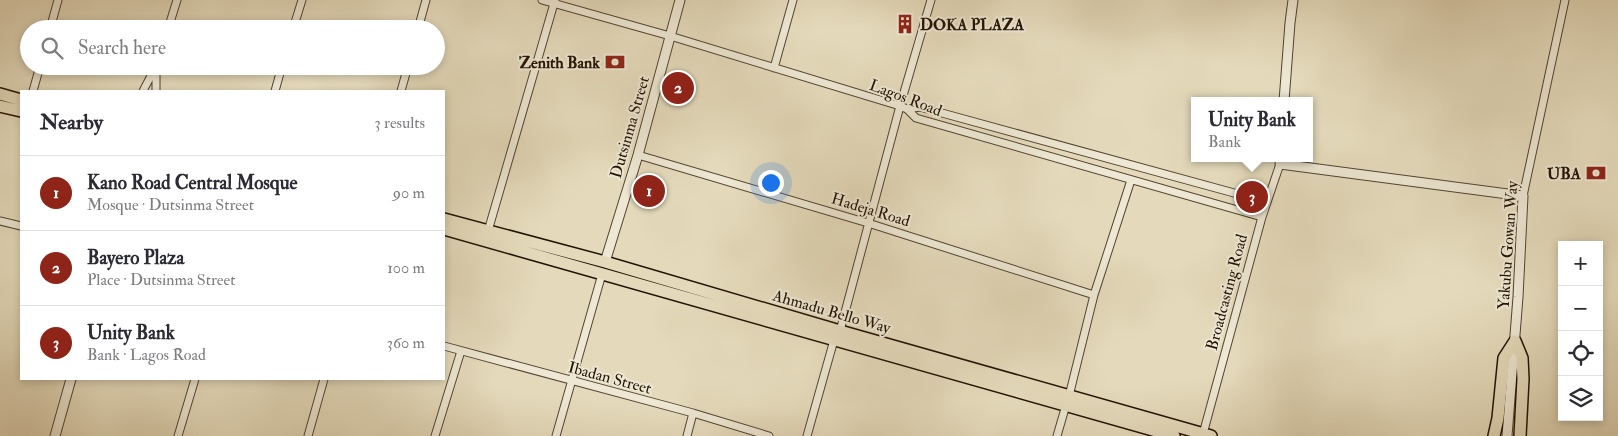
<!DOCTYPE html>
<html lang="en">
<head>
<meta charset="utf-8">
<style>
  :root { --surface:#fff; --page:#f7f7f7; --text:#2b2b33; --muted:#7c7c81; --line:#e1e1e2; --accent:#8f2418 }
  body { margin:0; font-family:"IM FELL Double Pica",serif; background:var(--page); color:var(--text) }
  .controls { position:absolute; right:15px; bottom:15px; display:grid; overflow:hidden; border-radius:0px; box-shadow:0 2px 8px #0003 }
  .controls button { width:45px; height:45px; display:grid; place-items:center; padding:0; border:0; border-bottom:1px solid var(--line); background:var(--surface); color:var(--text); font:25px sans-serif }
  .you { position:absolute; left:770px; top:182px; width:18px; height:18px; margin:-12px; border:4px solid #fff; border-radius:50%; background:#1a73e8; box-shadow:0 0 0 8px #1a73e833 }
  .badge { display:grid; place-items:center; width:32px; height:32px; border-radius:50%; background:var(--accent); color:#fff; font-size:16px; font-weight:700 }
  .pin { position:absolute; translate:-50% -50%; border:2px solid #fff; box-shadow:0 1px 5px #0006 }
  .popup { position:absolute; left:1191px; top:97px; width:122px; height:65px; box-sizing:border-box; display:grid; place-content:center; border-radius:0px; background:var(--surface); filter:drop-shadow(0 1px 4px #0005); font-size:16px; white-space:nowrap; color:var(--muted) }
  .popup b { font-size:19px; color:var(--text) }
  .popup::after { content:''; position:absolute; left:50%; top:100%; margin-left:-10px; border:10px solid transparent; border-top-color:var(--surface) }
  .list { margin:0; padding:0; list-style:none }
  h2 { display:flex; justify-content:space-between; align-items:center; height:65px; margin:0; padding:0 20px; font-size:21px }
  h2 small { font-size:16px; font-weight:400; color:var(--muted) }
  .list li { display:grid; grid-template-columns:32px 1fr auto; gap:15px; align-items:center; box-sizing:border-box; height:75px; padding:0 20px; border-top:1px solid var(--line) }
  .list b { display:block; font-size:19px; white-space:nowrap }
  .list p { margin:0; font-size:16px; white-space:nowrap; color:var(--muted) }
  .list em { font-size:16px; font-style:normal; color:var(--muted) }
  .icon { flex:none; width:28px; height:28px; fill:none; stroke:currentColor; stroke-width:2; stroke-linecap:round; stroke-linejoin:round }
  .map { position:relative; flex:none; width:1618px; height:436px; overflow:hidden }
  .search { position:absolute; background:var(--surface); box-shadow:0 2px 8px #0003; left:20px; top:20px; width:425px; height:55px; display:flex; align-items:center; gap:12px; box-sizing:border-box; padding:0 18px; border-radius:28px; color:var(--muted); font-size:19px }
  .panel { position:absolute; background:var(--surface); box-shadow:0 2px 8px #0003; left:20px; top:90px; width:425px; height:290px; border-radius:0px }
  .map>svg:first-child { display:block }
</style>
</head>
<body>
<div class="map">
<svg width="1618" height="436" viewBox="0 0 1618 436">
  <rect width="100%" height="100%" fill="#e4dabb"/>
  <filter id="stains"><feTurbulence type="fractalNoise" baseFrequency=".004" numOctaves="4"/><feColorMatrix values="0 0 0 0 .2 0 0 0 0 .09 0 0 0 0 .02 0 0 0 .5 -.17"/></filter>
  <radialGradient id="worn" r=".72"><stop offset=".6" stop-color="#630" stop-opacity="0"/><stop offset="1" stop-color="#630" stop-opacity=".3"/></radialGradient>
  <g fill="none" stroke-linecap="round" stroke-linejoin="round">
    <defs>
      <path id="minor" d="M542 0 670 36 900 106 907 109 916 118 1262 217
        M50 29 58 0
        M168 29 177 0
        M293 29 302 0
        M418 29 426 0
        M774 68 793 0
        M33 91 40 66
        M143 91 156 66
        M156 91V72
        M275 91 282 66
        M401 91 408 66
        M907 109 920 107 1267 202
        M638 155 868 223 1094 295
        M1523 196 1565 0
        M0 221 21 226
        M488 231 555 0
        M840 331 900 106 931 0
        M444 346 693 413 769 436
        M1069 396 1094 295 1131 180
        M1203 434 1262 217 1280 164
        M178 436 195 379
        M308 436 324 379
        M435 436 461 351
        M556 436 602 274
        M687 436 693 413
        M807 436 834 340
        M1057 436 1066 405"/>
      <path id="tertiary" d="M1284 101 1290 23 1293 0
        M1281 158 1280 164 1523 196 1518 297 1507 436
        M605 262 638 155 680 0
        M55 436 71 379"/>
      <path id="primary" d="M0 94 21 100
        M0 106 21 111
        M444 219 605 262 840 331 1211 436
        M444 229 1174 436
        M1515 341 1522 358 1523 379 1520 436
        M1494 436 1498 418 1504 358 1515 341"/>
    </defs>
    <use href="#minor" stroke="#524431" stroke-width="9"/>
    <use href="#tertiary" stroke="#524431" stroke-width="11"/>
    <use href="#primary" stroke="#221203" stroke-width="14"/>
    <use href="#minor" stroke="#ede7d3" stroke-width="7"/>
    <use href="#tertiary" stroke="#ede7d3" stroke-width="9"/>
    <use href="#primary" stroke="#e4dabb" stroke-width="11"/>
  </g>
  <defs>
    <symbol id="building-bare" viewBox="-9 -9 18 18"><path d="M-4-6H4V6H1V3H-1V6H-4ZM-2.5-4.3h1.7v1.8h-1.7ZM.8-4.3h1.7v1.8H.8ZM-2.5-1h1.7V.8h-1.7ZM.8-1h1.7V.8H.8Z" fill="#8f2418" stroke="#ede7d3" stroke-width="2.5" paint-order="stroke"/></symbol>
    <symbol id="bank-bare" viewBox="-9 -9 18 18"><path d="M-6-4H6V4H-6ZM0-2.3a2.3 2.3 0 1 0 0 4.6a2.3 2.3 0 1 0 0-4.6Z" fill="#8f2418" stroke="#ede7d3" stroke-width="2.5" paint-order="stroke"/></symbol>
  </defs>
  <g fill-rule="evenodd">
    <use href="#building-bare" x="891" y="10" width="28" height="28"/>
    <use href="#bank-bare" x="601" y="48" width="28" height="28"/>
    <use href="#bank-bare" x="1582" y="159" width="28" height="28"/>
  </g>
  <g text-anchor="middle" stroke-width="4" stroke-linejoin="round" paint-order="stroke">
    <g font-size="16" font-weight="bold" fill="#221203" stroke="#ede7d3" text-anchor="end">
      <text x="920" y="30" text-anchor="start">DOKA PLAZA</text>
      <text x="600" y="68">Zenith Bank</text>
      <text x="1581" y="179">UBA</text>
    </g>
    <g font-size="16" fill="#221203" stroke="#ede7d3">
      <text transform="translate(906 97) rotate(21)" y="6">Lagos Road</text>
      <text transform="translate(629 127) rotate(-74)" y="6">Dutsinma Street</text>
      <text transform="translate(871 209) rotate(17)" y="6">Hadeja Road</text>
      <text transform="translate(1507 245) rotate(-86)" y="6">Yakubu Gowan Way</text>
      <text transform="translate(1226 292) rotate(-75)" y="6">Broadcasting Road</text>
      <text transform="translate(832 311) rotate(16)" y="6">Ahmadu Bello Way</text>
      <text transform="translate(610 377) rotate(15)" y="6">Ibadan Street</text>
    </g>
  </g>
  <rect width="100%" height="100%" filter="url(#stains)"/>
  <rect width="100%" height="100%" fill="url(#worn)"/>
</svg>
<div class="controls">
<button>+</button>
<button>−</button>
<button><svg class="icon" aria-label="locate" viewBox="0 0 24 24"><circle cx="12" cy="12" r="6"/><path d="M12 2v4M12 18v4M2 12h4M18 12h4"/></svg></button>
<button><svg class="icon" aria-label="layers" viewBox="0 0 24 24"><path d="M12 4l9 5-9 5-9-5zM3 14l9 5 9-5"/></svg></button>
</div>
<div class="you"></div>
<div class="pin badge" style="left:649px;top:191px">1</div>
<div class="pin badge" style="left:678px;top:88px">2</div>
<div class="pin badge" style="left:1252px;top:197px">3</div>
<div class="popup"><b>Unity Bank</b>Bank</div>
<div class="search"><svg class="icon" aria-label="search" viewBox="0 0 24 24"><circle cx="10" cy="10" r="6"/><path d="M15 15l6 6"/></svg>Search here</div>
<section class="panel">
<h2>Nearby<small>3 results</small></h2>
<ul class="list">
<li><span class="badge">1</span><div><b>Kano Road Central Mosque</b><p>Mosque · Dutsinma Street</p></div><em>90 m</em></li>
<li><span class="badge">2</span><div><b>Bayero Plaza</b><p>Place · Dutsinma Street</p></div><em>100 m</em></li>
<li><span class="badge">3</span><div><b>Unity Bank</b><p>Bank · Lagos Road</p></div><em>360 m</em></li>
</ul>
</section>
</div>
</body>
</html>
